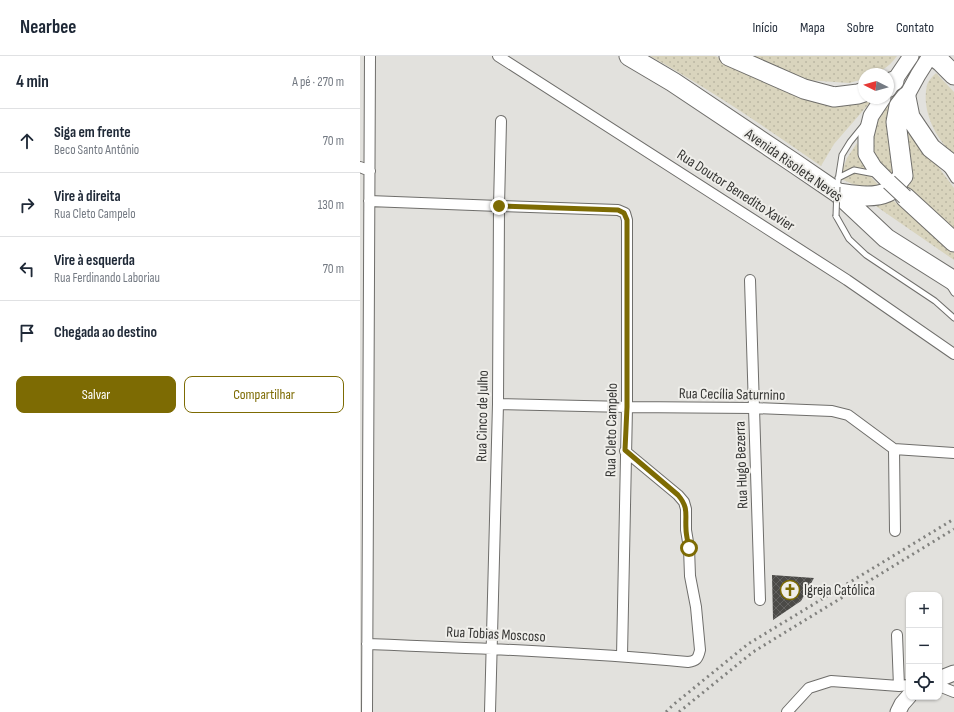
<!DOCTYPE html>
<html lang="pt">
<head>
<meta charset="utf-8">
<style>
  :root { --surface:#fff; --page:#f6f6f7; --text:#1f2937; --muted:#747a83; --line:#e0e1e3; --accent:#7d6b03 }
  body { margin:0; font-family:"Sofia Sans Condensed",sans-serif; background:var(--page); color:var(--text) }
  .controls { position:absolute; right:12px; bottom:12px; display:grid; overflow:hidden; border-radius:8px; box-shadow:0 1px 3px #0004 }
  .controls button { width:36px; height:36px; display:grid; place-items:center; padding:0; border:0; border-bottom:1px solid var(--line); background:var(--surface); color:var(--text); font:20px sans-serif }
  .compass { position:absolute; left:498px; top:12px; width:36px; height:36px; border-radius:50%; background:var(--surface); box-shadow:0 1px 3px #0004; rotate:275deg }
  .stop { position:absolute; width:12px; height:12px; margin:-9px; border:3px solid #7d6b03; border-radius:50%; background:#fff }
  .stop.end { background:#7d6b03; border-color:#fff; box-shadow:0 1px 4px #0008 }
  .list { margin:0; padding:0; list-style:none }
  h2 { display:flex; justify-content:space-between; align-items:center; height:52px; margin:0; padding:0 16px; font-size:17px }
  h2 small { font-size:13px; font-weight:400; color:var(--muted) }
  .list li { display:grid; grid-template-columns:26px 1fr auto; gap:12px; align-items:center; box-sizing:border-box; height:64px; padding:0 16px; border-top:1px solid var(--line) }
  .list b { display:block; font-size:15px; white-space:nowrap }
  .list p { margin:0; font-size:13px; white-space:nowrap; color:var(--muted) }
  .list em { font-size:13px; font-style:normal; color:var(--muted) }
  .actions { display:flex; gap:8px; padding:12px 16px }
  .actions a { flex:1; padding:9px 0; border:1px solid var(--accent); border-radius:8px; text-align:center; font-size:14px; color:var(--accent) }
  .actions .main { background:var(--accent); color:#fff }
  .icon { flex:none; width:22px; height:22px; fill:none; stroke:currentColor; stroke-width:2; stroke-linecap:round; stroke-linejoin:round }
  .map { position:relative; flex:none; width:594px; height:656px; overflow:hidden }
  header { display:flex; align-items:center; gap:24px; box-sizing:border-box; height:56px; padding:0 20px; background:var(--surface); border-bottom:1px solid var(--line) }
  header strong { font-size:19px }
  nav { display:flex; gap:22px; margin-inline-start:auto; font-size:14px }
  main { display:flex }
  aside { flex:1; background:var(--surface) }
  .map>svg:first-child { display:block }
</style>
</head>
<body>
<header>
<strong>Nearbee</strong>
<nav><a>Início</a><a>Mapa</a><a>Sobre</a><a>Contato</a></nav>
</header>
<main>
<aside>
<h2>4 min<small>A pé · 270 m</small></h2>
<ul class="list">
<li><svg class="icon" aria-label="ahead" viewBox="0 0 24 24"><path d="M12 20V5M6 11l6-6 6 6"/></svg><div><b>Siga em frente</b><p>Beco Santo Antônio</p></div><em>70 m</em></li>
<li><svg class="icon" aria-label="right" viewBox="0 0 24 24"><path d="M7 20v-9h11M14 6l5 5-5 5"/></svg><div><b>Vire à direita</b><p>Rua Cleto Campelo</p></div><em>130 m</em></li>
<li><svg class="icon" aria-label="left" viewBox="0 0 24 24"><path d="M17 20v-9H6M10 6l-5 5 5 5"/></svg><div><b>Vire à esquerda</b><p>Rua Ferdinando Laboriau</p></div><em>70 m</em></li>
<li><svg class="icon" aria-label="arrive" viewBox="0 0 24 24"><path d="M6 21V4h12l-3 4 3 4H6"/></svg><div><b>Chegada ao destino</b></div></li>
</ul>
<div class="actions"><a class="main">Salvar</a><a>Compartilhar</a></div>
</aside>
<div class="map">
<svg width="594" height="656" viewBox="0 0 594 656">
  <defs>
    <pattern id="grass-dots" width="8" height="8" patternUnits="userSpaceOnUse"><rect width="8" height="8" fill="#d9d4bd"/><path d="M2 2h.1M6 6h.1" fill="none" stroke="#bbb7a3" stroke-width="1.8" stroke-linecap="round"/></pattern>
    <pattern id="building-cross-hatch" width="8" height="8" patternUnits="userSpaceOnUse"><rect width="8" height="8" fill="#4b4a47"/><path d="M0 0l8 8M0 8l8-8" fill="none" stroke="#636260"/></pattern>
  </defs>
  <rect width="100%" height="100%" fill="#e2e1dd"/>
  <path fill="url(#grass-dots)" d="M290 0H355L411 23 506 42H514L474 88 461 110C406 72 350 33 290 0Z
    M389 0H537C528 12 519 18 504 18V23L489 27 446 24Z
    M576 17 594 36V99C576 83 561 55 567 29 568 25 573 20 576 17Z
    M534 39 529 63 537 119 532 122C527 117 521 112 517 106 501 83 521 59 534 39Z
    M542 62 594 132V177L543 132Z
    M497 87C502 111 506 117 523 133L497 130 479 122 487 102Z
    M529 141 594 196V204L510 146Z"/>
  <path fill="url(#building-cross-hatch)" d="M412 519 454 522 441 545 413 564Z"/>
  <g fill="none" stroke-linecap="round" stroke-linejoin="round">
    <defs>
      <path id="lane" d="M587 113 594 124
        M478 122 494 114 515 118
        M477 131 482 99 490 86 503 70
        M476 160 489 183 506 199 575 245 594 262
        M589 229 594 237"/>
      <path id="street" d="M138 0 487 224 594 298
        M0 111 10 115
        M9 145 139 150 258 154 265 157 267 164V351L262 600
        M390 224 400 544
        M138 348 267 351 394 352 472 355 488 359 534 393 594 397
        M534 393 535 475
        M537 579 539 630
        M7 588C114 592 221 596 328 606 336 605 338 603 340 594L336 551 330 520 329 492 326 474V453L324 446 318 439 265 395
        M579 630 594 636
        M7 656 10 0
        M130 656 138 348 139 150 141 65
        M427 656 449 632 471 625 539 630 549 629"/>
      <path id="secondary" d="M528 34 551 0
        M546 41 558 19 570 0
        M523 42 511 60 506 80V98L514 111 529 126
        M579 623 594 617
        M538 656 542 648 549 640"/>
      <path id="highway" d="M269 0 313 26 434 107 478 137 526 182 594 225
        M369 0 444 33 474 41 498 38 504 36
        M573 0 581 6 594 19
        M528 27 534 25
        M546 41 550 61 571 92 594 110
        M478 137C493 139 513 143 528 136 533 134 539 124 543 120L536 66 539 50 546 41
        M545 141 594 186"/>
    </defs>
    <use href="#lane" stroke="#6f6e6b" stroke-width="7"/>
    <use href="#street" stroke="#6f6e6b" stroke-width="12"/>
    <use href="#secondary" stroke="#6f6e6b" stroke-width="17"/>
    <use href="#highway" stroke="#6f6e6b" stroke-width="21"/>
    <use href="#lane" stroke="#fff" stroke-width="5"/>
    <use href="#street" stroke="#fff" stroke-width="10"/>
    <use href="#secondary" stroke="#fff" stroke-width="15"/>
    <use href="#highway" stroke="#fff" stroke-width="19"/>
    <path stroke="#82827f" stroke-width="3" stroke-dasharray="2 4" stroke-linecap="butt" d="M306 656 313 649 388 588 594 463
      M319 656 393 596 594 473"/>
    <defs>
      <path id="lane-bridge" d="M476 160 477 131"/>
      <path id="secondary-bridge" d="M529 126 545 141"/>
    </defs>
    <use href="#lane-bridge" stroke="#6f6e6b" stroke-width="7" stroke-linecap="butt"/>
    <use href="#secondary-bridge" stroke="#6f6e6b" stroke-width="17" stroke-linecap="butt"/>
    <use href="#lane-bridge" stroke="#fff" stroke-width="5"/>
    <use href="#secondary-bridge" stroke="#fff" stroke-width="15"/>
  </g>
  <g fill="none" stroke-linecap="round" stroke-linejoin="round">
    <path stroke="#7d6b03" stroke-width="5" d="M139 150 258 154 264 157 267 164V351L265 394 318 439C329 452 325 458 326 473 326 479 328 486 329 492"/>
  </g>
  <defs>
    <symbol id="church-ring" viewBox="-11 -11 22 22"><circle r="9.5" fill="#efeeea" stroke="#7d6b03" stroke-width="1.5"/><path d="M-1.2-6h2.4v3.5h3.3v2.4h-3.3V6h-2.4V-.1h-3.3v-2.4h3.3Z" fill="#7d6b03"/></symbol>
  </defs>
  <g fill-rule="evenodd">
    <use href="#church-ring" x="419" y="523" width="22" height="22"/>
  </g>
  <g text-anchor="middle" stroke-width="4" stroke-linejoin="round" paint-order="stroke">
    <g font-size="15" fill="#363634" stroke="#efeeea">
      <text transform="translate(434 109) rotate(35)" y="5">Avenida Risoleta Neves</text>
      <text transform="translate(376 134) rotate(33)" y="5">Rua Doutor Benedito Xavier</text>
      <text transform="translate(372 338) rotate(1)" y="5">Rua Cecília Saturnino</text>
      <text transform="translate(122 360) rotate(-89)" y="5">Rua Cinco de Julho</text>
      <text transform="translate(251 374) rotate(-89)" y="5">Rua Cleto Campelo</text>
      <text transform="translate(381 409) rotate(-92)" y="5">Rua Hugo Bezerra</text>
      <text transform="translate(136 578) rotate(3)" y="5">Rua Tobias Moscoso</text>
    </g>
    <g font-size="15" fill="#363634" stroke="#efeeea" text-anchor="start">
      <text x="444" y="539">Igreja Católica</text>
    </g>
  </g>
</svg>
<div class="controls">
<button>+</button>
<button>−</button>
<button><svg class="icon" aria-label="locate" viewBox="0 0 24 24"><circle cx="12" cy="12" r="6"/><path d="M12 2v4M12 18v4M2 12h4M18 12h4"/></svg></button>
</div>
<svg class="compass" viewBox="-18 -18 36 36"><path d="M0-13l5 13h-10z" fill="#e53935"/><path d="M0 13l5-13h-10z" fill="#747a83"/></svg>
<div class="stop" style="left:329px;top:492px"></div>
<div class="stop end" style="left:139px;top:150px"></div>
</div>
</main>
</body>
</html>
